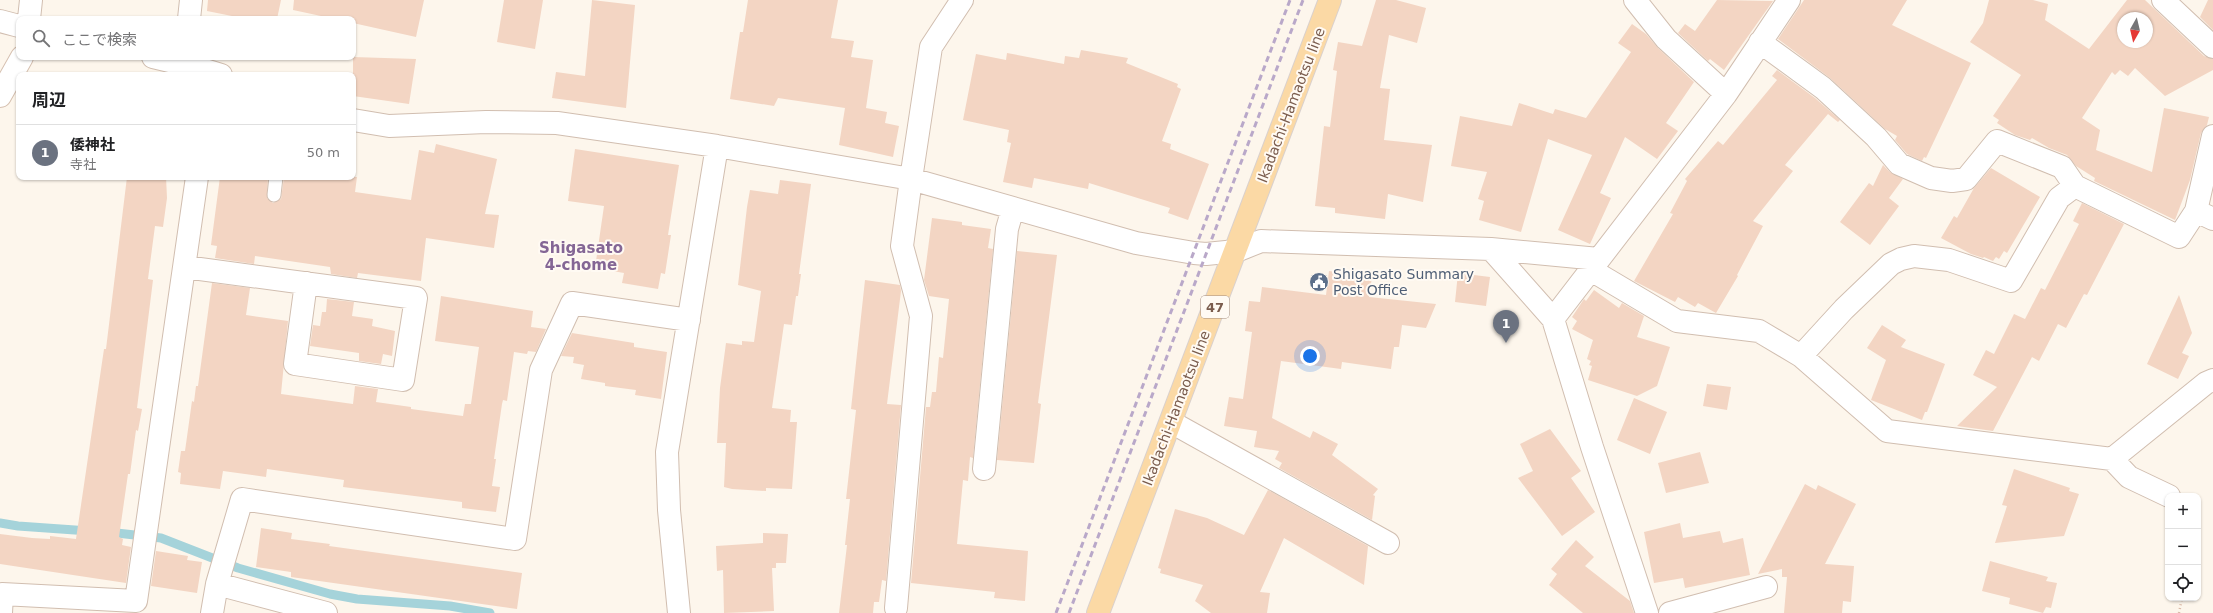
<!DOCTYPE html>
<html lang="ja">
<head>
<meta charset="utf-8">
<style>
  :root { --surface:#fff; --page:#f2f2f2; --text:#202124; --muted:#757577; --line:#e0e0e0; --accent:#db2777 }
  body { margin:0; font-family:"DejaVu Sans","Noto Sans JP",sans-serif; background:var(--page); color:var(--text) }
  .controls { position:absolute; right:12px; bottom:12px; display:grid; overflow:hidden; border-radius:8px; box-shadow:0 1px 3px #0004 }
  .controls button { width:36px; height:36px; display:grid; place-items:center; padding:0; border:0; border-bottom:1px solid var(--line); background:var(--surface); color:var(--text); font:20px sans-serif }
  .compass { position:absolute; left:2117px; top:12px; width:36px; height:36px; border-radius:50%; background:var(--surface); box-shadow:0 1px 3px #0004; rotate:188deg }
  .you { position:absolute; left:1310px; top:356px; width:14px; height:14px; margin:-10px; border:3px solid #fff; border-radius:50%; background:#1a73e8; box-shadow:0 0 0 6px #1a73e833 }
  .badge { display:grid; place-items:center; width:26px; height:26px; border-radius:50%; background:var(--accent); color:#fff; font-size:13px; font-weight:700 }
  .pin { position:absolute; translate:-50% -33px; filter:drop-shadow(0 1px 2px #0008) }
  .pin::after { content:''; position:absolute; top:21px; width:14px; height:12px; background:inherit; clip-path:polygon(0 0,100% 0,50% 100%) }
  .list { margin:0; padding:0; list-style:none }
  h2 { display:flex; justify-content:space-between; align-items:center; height:52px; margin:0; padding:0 16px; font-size:17px }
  h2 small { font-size:13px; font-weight:400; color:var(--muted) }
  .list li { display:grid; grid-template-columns:26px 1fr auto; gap:12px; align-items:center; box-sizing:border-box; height:56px; padding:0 16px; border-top:1px solid var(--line) }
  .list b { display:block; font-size:15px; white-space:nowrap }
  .list p { margin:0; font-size:13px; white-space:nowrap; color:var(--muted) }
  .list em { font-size:13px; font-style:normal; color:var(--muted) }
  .icon { flex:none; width:22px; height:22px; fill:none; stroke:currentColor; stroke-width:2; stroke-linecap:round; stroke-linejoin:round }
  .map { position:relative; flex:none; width:2213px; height:613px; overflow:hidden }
  .search { position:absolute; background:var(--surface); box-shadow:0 1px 3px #0004; left:16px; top:16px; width:340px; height:44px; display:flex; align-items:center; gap:10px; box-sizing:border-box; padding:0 14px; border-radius:8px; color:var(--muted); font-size:15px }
  .panel { position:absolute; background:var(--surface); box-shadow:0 1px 3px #0004; left:16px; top:72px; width:340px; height:108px; border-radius:8px }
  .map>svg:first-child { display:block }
</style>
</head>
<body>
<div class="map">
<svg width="2213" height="613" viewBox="0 0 2213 613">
  <rect width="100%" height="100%" fill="#fdf6ec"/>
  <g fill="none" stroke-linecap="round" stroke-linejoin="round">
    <path stroke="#a5d3da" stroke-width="9" d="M0 523 18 526 89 531
      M108 532 161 538 238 568 330 594 357 599 450 606 490 613"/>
  </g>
  <path fill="#f3d5c3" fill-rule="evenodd" d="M208 0H281L277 19H247L207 11Z
    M294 0H424L416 37 353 23V19H335L293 10Z
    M504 0H543L535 49 497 42Z
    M592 0 635 5 626 108 552 98 556 72 585 76Z
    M748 0H838L831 38 854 41 851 57 873 60 866 108 887 112 885 123 899 126 893 157 839 145 845 108 778 98 774 106 730 99 740 32H743Z
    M1376 0H1396L1426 8 1417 43 1389 35 1380 88 1390 89 1384 140 1432 145 1423 202 1388 194 1385 219 1335 213V208L1315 206 1324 126 1330 127 1337 71 1333 70 1338 42 1362 46Z
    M1717 0 1773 1 1724 70 1710 59 1708 61 1678 33 1685 24 1695 31Z
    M1804 0H1907L1892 25 1971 63 1926 158 1924 157 1922 161 1907 154 1895 140 1897 136 1885 129 1830 78 1778 39Z
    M1989 0H2033L2048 4 2045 20 2089 49 2127 0H2145L2204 56 2213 59V70L2165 96 2135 68 2128 76 2120 70 2115 75 2112 72 2082 118 2100 130 2096 150 2152 172 2164 108 2209 117 2207 125 2201 133 2190 180 2175 220 2094 181 2095 178 2076 166 2067 155 2049 148 2032 138 2030 140 2015 135 1997 123 1999 120 1993 116 2021 75 1970 42 1983 23ZM2123 18H2147V42H2123Z
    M2208 0H2213V30L2200 17Z
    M1632 24 1646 34 1658 48 1694 82 1666 123 1678 131 1657 159 1625 137 1600 193 1611 198 1590 244 1558 230 1592 155 1548 139 1521 232 1479 220 1484 201 1478 199 1487 172 1451 166 1460 116 1512 126 1519 103 1553 114 1555 109 1586 118 1631 52 1618 43Z
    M1081 50 1128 58 1126 63 1178 84 1177 87 1181 89 1162 141 1171 144 1170 149 1209 164 1188 220 1168 213 1170 208 1089 183 1088 189 1034 178 1032 188 1003 182 1011 143 1007 142 1009 130 963 120 976 54 1006 60 1007 53 1064 64 1065 56 1079 58Z
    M353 57 416 59 409 104 353 96Z
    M1777 70 1815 98 1840 120 1838 122 1828 114 1785 165 1793 171 1753 221 1763 226 1737 275 1738 276 1716 313 1698 303 1695 307 1678 297 1675 302 1634 281 1673 214 1670 213 1687 181 1685 179 1718 141 1723 145 1777 80 1772 76Z
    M436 144 497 159 485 214 499 215 494 248 426 238 421 281 358 273 357 278 331 274 330 267 255 256 254 264 215 258 217 246 211 245 220 177H268L267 198 273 203 281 199 284 177H357L355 192 411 200 419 150 434 153Z
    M575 149 679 165 668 235H671L665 274 661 273 658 289 622 283 624 273 595 268 604 206 568 201Z
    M1883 165 1890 172 1903 179 1889 198 1899 206 1870 245 1840 222 1869 183 1873 186Z
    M1991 168 2040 197 2007 253 2004 251 1999 259 1996 257 1993 261 1984 257 1983 258 1971 254 1941 238 1954 216 1957 218 1974 188Z
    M127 177H166L167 198 163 227 155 226 148 279 153 280 137 408 142 409 138 431 136 430 130 474H128L119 537 123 539 122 545 131 547 126 583 0 564V534L32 538 50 539V536L76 539 104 349H106Z
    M780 180 811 184 799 274H801L798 296H796L792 325 784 324 772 408 791 410 790 422H797L792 489 766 488V491L732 489 724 487 726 443H717L720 388 726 343 742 345V341L754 342 761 291 738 285 747 207 750 190 778 194Z
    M2082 203 2124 224 2087 295 2084 294 2066 328 2058 324 2039 361 2032 357 1993 431 1957 426 1997 387 1973 375 1986 350 1994 354 2014 314 2025 319 2041 288 2045 290 2079 224 2073 221Z
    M932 218 962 222V225L991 229 988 248 993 249 973 458 970 457 968 481 963 480 957 544 1028 551 1025 601 994 598 995 592 911 583 926 407H930L932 392H936L939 357 943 358 949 299 929 296 924 280Z
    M1017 251 1057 255 1038 403 1041 404 1034 463 997 460Z
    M1329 271 1372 277 1369 297 1436 304 1426 328 1402 325 1399 347H1394L1391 369 1342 362 1341 369 1281 361 1272 418 1310 438 1313 431 1338 444 1332 455 1378 489 1373 495 1375 496 1372 520 1279 468 1282 463 1275 459 1279 451 1254 447 1257 431 1224 426 1229 397 1243 399 1252 332 1245 331 1249 301 1260 302 1262 287 1326 295Z
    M1458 273 1490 277 1486 306 1455 302Z
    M865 280 900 285 901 291 887 404 901 405 886 581 882 580 879 602H874L873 613H839L847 545H845L850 499H846L856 410 851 409Z
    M212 283 250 288 246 315 288 321 281 394 353 404 355 386 378 389 376 402 411 407V409L463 416 465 404H471L479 347 435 341 441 296 533 311 531 327 546 329 536 352 528 351 527 354 514 352 507 401 503 400 502 404 494 459H496L492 486 500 487 496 512 462 508V502L343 487 344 480 267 469 266 477 223 471 220 489 180 484 181 473 178 472 181 451H185L192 401 194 402 196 386H198Z
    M1594 290 1619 308 1622 303 1644 316 1637 337 1670 347 1657 386 1637 396 1588 380 1592 366 1589 365 1591 361 1587 359 1593 340 1572 329 1577 321 1572 317 1584 299 1586 301Z
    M2179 295 2192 333 2182 353 2189 356 2178 379 2147 364Z
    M327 299 354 302 352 316 373 319 372 326 395 331 392 356 383 354 381 364 359 361V353L310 346 313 325 320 326 322 312H326Z
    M1882 325 1906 340 1901 347 1945 364 1927 412H1925L1922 420 1871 400 1886 360 1867 348Z
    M572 333 634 343V347L667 352 661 399 635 395 636 390 605 386V383L581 379 584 365 573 363 574 357 561 356Z
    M1707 384 1731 387 1727 410 1703 406Z
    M1634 398 1667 412 1650 454 1617 440Z
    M1550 429 1581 471 1571 478 1595 512 1562 536 1518 478 1533 471 1520 444Z
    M1700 452 1709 483 1666 493 1658 463Z
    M2014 469 2070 488 2069 491 2079 494 2064 536 1995 543 2007 506 2002 505Z
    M1805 484 1816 490 1818 485 1856 504 1825 564 1854 566 1851 602 1843 601 1842 613H1784L1787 577H1782V569L1758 574Z
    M1268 490 1368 546 1364 585 1284 538 1260 592 1270 593 1267 613H1211L1195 601 1203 585 1160 573 1161 569 1158 568 1175 509 1207 518 1244 535Z
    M1680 523 1683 538 1720 531 1723 543 1743 538 1750 575 1685 588 1683 578 1654 583 1644 532Z
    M261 528 292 533 291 539 330 544 329 546 522 573 517 609 291 577V572L256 567Z
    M763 533 788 534 786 563H776V568H772L774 611 724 613 723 570 717 571 716 546 763 543Z
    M1576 540 1594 557 1585 566 1630 601 1634 613H1583L1549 585 1557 574 1551 569Z
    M156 551 188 556 187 560 202 562 197 593 151 586Z
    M1990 561 2048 577 2046 581 2057 583 2051 608 2046 607 2043 613 2009 604 2010 598 1982 591Z"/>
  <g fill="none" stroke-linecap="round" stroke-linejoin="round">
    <defs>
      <path id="lane" d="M274 195 276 177"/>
      <path id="street" d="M1635 0 1666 39 1726 94
        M2163 0 2213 47
        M29 19 31 0
        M189 19 191 0
        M0 21 19 26
        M1760 42 1823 88 1876 137 1899 164 1931 178 1952 181 1966 179 1997 141 2062 167 2075 186
        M153 57 195 67 221 75
        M353 120 389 126 486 122 557 123 717 146 911 179 1136 243 1194 253 1206 254 1236 251 1261 241 1491 249 1553 319
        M2213 136 2196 211 2213 219
        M1491 249 1599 259
        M185 267 416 298 403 380 295 364 306 283
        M1591 270 1677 321 1759 331 1801 356 1887 431 2112 459 2206 383 2213 380
        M1801 356 1844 309 1891 264 1901 259 1914 256 1949 260 2011 281 2059 198 2075 186 2179 237 2196 211
        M1171 422 1388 543
        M2112 459 2129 477 2169 496
        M984 469 1007 229 1013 208
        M217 584 326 613
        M896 608 921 316 902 246 911 179 931 47 962 0
        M1 613 2 594 136 601 197 177
        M212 613 217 584 242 499 515 539 541 370 572 303 689 320
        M679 613 669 510 667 452 717 146
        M1647 613 1592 447 1553 319 1726 94 1789 0
        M1670 613 1766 587"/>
      <path id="secondary" d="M0 96 22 57"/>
      <path id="primary" d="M1098 613 1330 0"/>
    </defs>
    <use href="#lane" stroke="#d1beb0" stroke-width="15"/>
    <use href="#street" stroke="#d1beb0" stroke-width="24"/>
    <use href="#secondary" stroke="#d6c0b0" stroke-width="24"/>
    <use href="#primary" stroke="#dad1cd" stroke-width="24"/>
    <path stroke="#d9b8a5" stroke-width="2.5" stroke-dasharray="1 3" stroke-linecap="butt" d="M2179 613 2182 598"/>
    <use href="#lane" stroke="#fff" stroke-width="13"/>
    <use href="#street" stroke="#fff" stroke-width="22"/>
    <use href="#secondary" stroke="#fff" stroke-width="22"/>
    <use href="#primary" stroke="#fbd9a5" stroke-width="22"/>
    <path stroke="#b9a8c9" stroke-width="3" stroke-dasharray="6 4" stroke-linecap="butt" d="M1056 613 1290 0
      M1069 613 1303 0"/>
  </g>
  <defs>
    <symbol id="civic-disc" viewBox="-11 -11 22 22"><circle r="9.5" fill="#5c6f8a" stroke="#fffaf3"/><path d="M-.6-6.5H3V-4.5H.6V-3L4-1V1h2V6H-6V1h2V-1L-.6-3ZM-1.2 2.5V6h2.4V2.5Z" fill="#fff"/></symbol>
  </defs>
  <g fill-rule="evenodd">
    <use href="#civic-disc" x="1308" y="271" width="22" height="22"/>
  </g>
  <g text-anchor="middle" stroke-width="4" stroke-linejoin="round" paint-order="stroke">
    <rect fill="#fffaf3" stroke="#a28b7f" stroke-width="1" x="1201" y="296" width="28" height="22" rx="3"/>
    <g font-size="13" font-weight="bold" fill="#7a5c4d">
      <text x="1215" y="312">47</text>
    </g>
    <g font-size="14" fill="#7a5c4d" stroke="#fffaf3">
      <text transform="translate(1291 105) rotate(-69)" y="5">Ikadachi-Hamaotsu line</text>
      <text transform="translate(1176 408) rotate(-69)" y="5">Ikadachi-Hamaotsu line</text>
    </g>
    <g font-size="14" fill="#4e5e75" stroke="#fffaf3" text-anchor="start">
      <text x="1333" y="279">Shigasato Summary<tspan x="1333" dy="16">Post Office</tspan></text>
    </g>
    <g font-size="15" font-weight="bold" fill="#846695" stroke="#fffaf3">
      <text x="581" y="253">Shigasato<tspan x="581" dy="17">4-chome</tspan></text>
    </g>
  </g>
</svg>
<div class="controls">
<button>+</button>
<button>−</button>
<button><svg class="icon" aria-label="locate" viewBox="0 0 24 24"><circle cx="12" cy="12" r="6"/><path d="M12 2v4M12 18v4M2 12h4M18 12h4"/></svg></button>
</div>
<svg class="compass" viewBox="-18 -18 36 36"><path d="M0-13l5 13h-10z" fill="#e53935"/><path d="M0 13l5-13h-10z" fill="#757577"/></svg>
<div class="you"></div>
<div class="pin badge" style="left:1506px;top:343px;background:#6b7280">1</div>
<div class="search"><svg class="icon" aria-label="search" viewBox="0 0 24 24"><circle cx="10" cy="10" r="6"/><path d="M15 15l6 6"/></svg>ここで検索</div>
<section class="panel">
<h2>周辺<small></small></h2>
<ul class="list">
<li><span class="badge" style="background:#6b7280">1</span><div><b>倭神社</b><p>寺社</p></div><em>50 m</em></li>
</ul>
</section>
</div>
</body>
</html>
